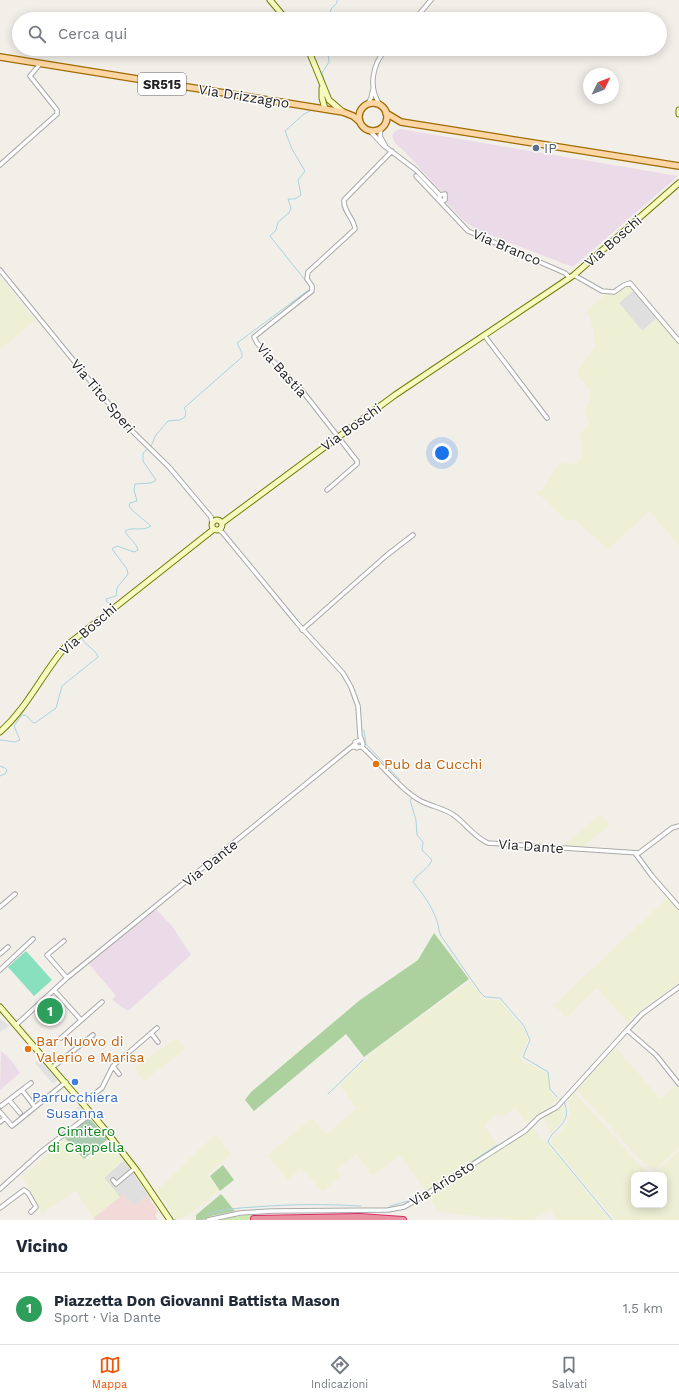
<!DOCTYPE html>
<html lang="it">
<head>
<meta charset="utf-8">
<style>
  :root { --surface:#fff; --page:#f2f2f3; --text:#1f2937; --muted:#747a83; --line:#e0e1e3; --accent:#ea580c }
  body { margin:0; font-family:"Work Sans",sans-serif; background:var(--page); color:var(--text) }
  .controls { position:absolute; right:12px; bottom:12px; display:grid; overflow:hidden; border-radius:8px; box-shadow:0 2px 10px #0003 }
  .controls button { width:36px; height:36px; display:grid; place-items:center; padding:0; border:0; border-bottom:1px solid var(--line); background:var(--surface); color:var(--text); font:20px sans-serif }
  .compass { position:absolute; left:583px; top:68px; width:36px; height:36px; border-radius:50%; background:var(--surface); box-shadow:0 2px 10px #0003; rotate:47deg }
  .you { position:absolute; left:442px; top:453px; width:14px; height:14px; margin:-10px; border:3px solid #fff; border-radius:50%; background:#1a73e8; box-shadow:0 0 0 6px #1a73e833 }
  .badge { display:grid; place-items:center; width:26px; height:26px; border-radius:50%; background:var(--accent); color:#fff; font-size:13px; font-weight:700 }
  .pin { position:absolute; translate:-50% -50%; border:2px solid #fff; box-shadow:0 1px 4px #0006 }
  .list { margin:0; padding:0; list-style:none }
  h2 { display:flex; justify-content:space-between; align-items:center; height:52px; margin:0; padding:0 16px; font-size:17px }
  h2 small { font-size:13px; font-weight:400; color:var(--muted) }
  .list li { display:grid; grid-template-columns:26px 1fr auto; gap:12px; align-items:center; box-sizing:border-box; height:72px; padding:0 16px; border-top:1px solid var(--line) }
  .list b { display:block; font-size:15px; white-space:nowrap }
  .list p { margin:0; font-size:13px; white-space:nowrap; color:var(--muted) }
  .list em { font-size:13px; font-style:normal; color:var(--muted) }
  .icon { flex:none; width:22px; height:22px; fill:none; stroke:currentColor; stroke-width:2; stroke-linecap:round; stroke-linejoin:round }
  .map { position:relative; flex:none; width:679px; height:1220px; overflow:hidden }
  .search { position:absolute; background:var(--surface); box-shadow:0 2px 10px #0003; left:12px; right:12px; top:12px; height:44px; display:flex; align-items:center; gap:10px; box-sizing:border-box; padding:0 14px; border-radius:22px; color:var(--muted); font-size:15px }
  .sheet { height:124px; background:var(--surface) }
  nav { display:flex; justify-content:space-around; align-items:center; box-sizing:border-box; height:56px; border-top:1px solid var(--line); background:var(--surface); font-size:11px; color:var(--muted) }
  nav a { display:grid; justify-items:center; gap:2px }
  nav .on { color:var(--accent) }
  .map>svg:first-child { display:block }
</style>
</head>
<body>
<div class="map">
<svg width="679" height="1220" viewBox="0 0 679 1220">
  <rect width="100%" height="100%" fill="#f2efe9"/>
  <path fill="#e0dfdf" d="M635 289 659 316 642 331 619 303Z
    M124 1160 148 1195 134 1206 124 1195 120 1197 104 1178Z"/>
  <path fill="#f2dad9" d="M123 1194 134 1206 148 1195 158 1212 155 1215 158 1220H95L93 1218Z"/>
  <path fill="#ebdbe8" d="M400 129 678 176 573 267 482 232 466 223 447 203 444 194 405 152 395 143 392 136 395 131Z
    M156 909 172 926 191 955 128 1011 112 1000 116 996 89 964Z
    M1 1051 10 1059 20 1073 0 1090Z"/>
  <path fill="#eef0d5" d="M0 277 35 320 0 350Z
    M627 282 635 289 619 303 642 331 659 316 679 340V546L649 511 608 550 575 519 566 521 537 492 541 491 558 465 562 463 577 464 579 461 583 448 579 434 589 424 585 412 589 401 590 389 577 376V372L582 363 591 353 595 345 593 328 587 311 610 290Z
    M600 814 610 825 583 847 564 845Z
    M668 897 679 911V982L640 1010 627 1022 597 988 566 1018 554 1005Z
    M471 981 483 999 499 1000 523 1028 528 1040 520 1057 523 1061 546 1073 549 1077 550 1092 557 1100 527 1123 515 1108 503 1117 499 1114 484 1125 496 1144 469 1163 467 1162 426 1191 400 1156 372 1176 356 1154 337 1170 341 1176 323 1192 305 1172 303 1173 300 1169 288 1180 267 1155 312 1118 326 1134 357 1108 339 1085 381 1046Z
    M177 1038 185 1049 144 1081 134 1068Z
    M616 1048 661 1099 677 1083 679 1086V1148L654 1171 638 1157 576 1089Z
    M573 1091 649 1175H634V1205H664V1175H652L679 1151V1220H615L551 1143 552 1138 563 1129 567 1122 570 1113 568 1099Z
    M563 1105V1119L551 1134 544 1119Z
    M532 1127 553 1150 608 1218 605 1220H556L551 1209 533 1220H514L500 1217 489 1218 439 1212 427 1196 517 1139Z
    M215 1134 231 1154 208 1175 219 1191 188 1216 179 1219 174 1217 168 1205 156 1191Z
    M65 1138 86 1160 109 1141 124 1160 104 1178 120 1197 93 1218 76 1190 42 1214 22 1176 49 1154Z"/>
  <path fill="#cdebb0" d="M253 1214 254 1220H214Z"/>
  <path fill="#add19e" d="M434 933 469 979 364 1057 346 1034 254 1111 245 1100 251 1092 360 1000 418 960Z
    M223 1165 234 1180 220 1191 210 1176Z
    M221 1194 235 1211 211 1216 203 1220H196V1215Z"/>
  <path fill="#aacbaf" d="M89 1118 108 1139 84 1159 65 1138Z"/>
  <path fill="#88e0be" d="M26 951 52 980 34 996 8 967Z
    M47 1008 54 1017 50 1021 42 1012Z"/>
  <path fill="#e2e2e2" d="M1 1019 9 1026 0 1032V1020Z
    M41 1058 58 1080 53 1084 35 1063Z
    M80 1105 87 1115 79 1121 71 1113Z"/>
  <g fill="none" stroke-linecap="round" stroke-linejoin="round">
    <path stroke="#aad3df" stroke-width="1" d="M337 19 330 15 331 9 337 3V0
      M326 86 322 73 329 62 328 53 331 49
      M309 285 270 236 276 230 278 222 289 213 291 208 288 199H295L301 195 298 180 305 171 292 149 285 131 304 114 312 110
      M115 606 107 602 106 599 116 596 117 588 128 574 127 569 112 549 117 546 134 552 138 550C136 542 128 538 125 531 133 526 142 532 151 526L133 511 129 506 130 503 137 501 134 490 135 484 151 483 156 480 143 461V453L151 446 156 435 168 421 180 420 185 417 186 411 184 408 242 357V353L237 343 310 289
      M364 730 366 744 400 780
      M0 740 15 742 20 740 14 726 22 715 27 716 32 722 35 723 56 708 62 686 98 657C95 648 84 646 82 637L114 613 116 609
      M0 766 5 768 7 770 5 774 0 776
      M409 795 412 798 410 800 416 820 417 835 423 842 422 850 432 860C428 870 417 873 413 882 423 894 432 906 437 921 439 926 438 930 441 936L480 992 485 997 500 998 524 1026 530 1040 523 1057 548 1072 550 1089 557 1097
      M328 1094 363 1060
      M560 1099H561
      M564 1102C574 1124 552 1128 548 1142L612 1220
      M421 1195 497 1145
      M390 1206 415 1199
      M207 1214C223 1209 239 1208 255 1207 291 1204 325 1204 361 1206
      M173 1220 176 1219"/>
    <defs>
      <path id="street" d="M415 19 431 0
        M367 105 371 98 373 89
        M380 105C368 87 372 65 386 49
        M381 128 380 136 385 145
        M370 131 383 145 416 170 440 195V201L445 200V194L440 195
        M0 165 57 114V110L30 76 40 64
        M416 176 468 231 565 273 570 278
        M0 270 126 425 169 467 211 517 212 523
        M574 275 602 291 614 292 624 285 630 283 679 341
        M484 335 547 418
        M327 490 357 464V461L300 388 284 373 257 343 254 337 312 291V286L307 279 308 272 355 229C354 218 343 212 344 200L392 151
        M218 530 222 532 297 623 343 673 351 687 358 706 360 736 362 741
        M302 630 387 555 413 535
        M352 747H362L363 744 361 740 355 742 357 748
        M362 747C379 762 402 791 421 801 432 807 445 808 455 816 467 825 474 837 488 843L639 853 672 828 679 826
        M635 853 652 876 679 907
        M0 907 15 894
        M64 941 47 955 67 978
        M0 954 8 947
        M0 970 33 939
        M679 987 642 1014 627 1030 656 1055 679 1084
        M54 990 81 1020
        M16 1025 67 978 355 744
        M151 1033 158 1042
        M61 1038 102 1002
        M113 1066 119 1074
        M53 1067 93 1035
        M22 1090 35 1107
        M9 1100 20 1113
        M83 1103 102 1088 113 1066 157 1028
        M1 1106 31 1083
        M0 1112 12 1126 66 1082
        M0 1122 5 1118
        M113 1180 116 1184 135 1168
        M0 1189 41 1152 92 1113
        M0 1208 24 1190 28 1193 36 1207 31 1212
        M208 1220 240 1213 272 1211 388 1210 404 1207 425 1195 525 1131 539 1117 557 1107 627 1030"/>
      <path id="secondary" d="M270 0 286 19
        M308 49 329 100 343 112
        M322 88V98L325 109
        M679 110V114
        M212 525a5 5 0 1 1 10 0a5 5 0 1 1-10 0Z
        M222 523 395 395 574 275 679 183
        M0 732C28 707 42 674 66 646L214 529
        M0 1007 102 1126 137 1171 170 1220"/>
      <path id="primary" d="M0 57 343 112 353 116 360 122
        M359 117a14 14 0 1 1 28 0a14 14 0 1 1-28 0Z
        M386 113 401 122 679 166"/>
      <path id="highway" d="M254 1219 360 1217 403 1220"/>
    </defs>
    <use href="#street" stroke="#a9a9a9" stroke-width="5.5"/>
    <use href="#secondary" stroke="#707d05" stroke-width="7"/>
    <use href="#primary" stroke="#a06b00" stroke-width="8"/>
    <use href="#highway" stroke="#dc2a67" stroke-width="8"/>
    <use href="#street" stroke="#fff" stroke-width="3.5"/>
    <use href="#secondary" stroke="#f7fabf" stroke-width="5"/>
    <use href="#primary" stroke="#fcd6a4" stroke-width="5.5"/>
    <use href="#highway" stroke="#e892a2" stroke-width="6"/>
  </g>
  <circle fill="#5c6f8a" stroke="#fff" stroke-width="1.5" cx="536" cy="148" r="4"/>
  <g fill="#e8710a" stroke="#fff" stroke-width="1.5">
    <circle cx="376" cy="764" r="4"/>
    <circle cx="28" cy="1049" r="4"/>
  </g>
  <circle fill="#3f7fe0" stroke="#fff" stroke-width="1.5" cx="75" cy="1082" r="4"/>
  <g text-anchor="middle" stroke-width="3" stroke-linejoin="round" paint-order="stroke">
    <rect fill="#fff" stroke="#646464" stroke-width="1" x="138" y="73" width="48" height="22" rx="3"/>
    <g font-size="13" font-weight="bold" fill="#222">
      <text x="162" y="89">SR515</text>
    </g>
    <g font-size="14" fill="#222" stroke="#fff">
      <text transform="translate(244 96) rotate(9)" y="5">Via Drizzagno</text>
      <text transform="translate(613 241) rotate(-41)" y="5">Via Boschi</text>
      <text transform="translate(507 247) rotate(23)" y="5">Via Branco</text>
      <text transform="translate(282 370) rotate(48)" y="5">Via Bastia</text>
      <text transform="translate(103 396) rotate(50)" y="5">Via Tito Speri</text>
      <text transform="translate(351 427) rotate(-36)" y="5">Via Boschi</text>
      <text transform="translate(88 629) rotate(-41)" y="5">Via Boschi</text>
      <text transform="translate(531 846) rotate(4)" y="5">Via Dante</text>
      <text transform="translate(210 863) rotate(-39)" y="5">Via Dante</text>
      <text transform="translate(442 1183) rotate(-32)" y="5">Via Ariosto</text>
    </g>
    <g font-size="14" fill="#4e5e75" stroke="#fff" text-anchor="start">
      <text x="544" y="153">IP</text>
    </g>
    <g font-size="14" fill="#c56008" stroke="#fff" text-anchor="start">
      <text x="384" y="769">Pub da Cucchi</text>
      <text x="36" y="1046">Bar Nuovo di<tspan x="36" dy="16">Valerio e Marisa</tspan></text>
    </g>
    <g font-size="14" fill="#366cbe" stroke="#fff">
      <text x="75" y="1102">Parrucchiera<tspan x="75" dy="16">Susanna</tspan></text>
    </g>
    <g font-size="14" fill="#0c8416" stroke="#fff">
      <text x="86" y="1136">Cimitero<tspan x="86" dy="16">di Cappella</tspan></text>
    </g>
  </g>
</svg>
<div class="controls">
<button><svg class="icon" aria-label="layers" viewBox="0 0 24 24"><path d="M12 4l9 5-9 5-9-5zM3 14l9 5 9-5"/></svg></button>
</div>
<svg class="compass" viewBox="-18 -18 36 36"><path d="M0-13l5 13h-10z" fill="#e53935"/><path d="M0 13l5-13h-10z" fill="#747a83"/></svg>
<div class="you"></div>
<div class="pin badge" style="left:50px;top:1011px;background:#2e9e5b">1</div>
<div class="search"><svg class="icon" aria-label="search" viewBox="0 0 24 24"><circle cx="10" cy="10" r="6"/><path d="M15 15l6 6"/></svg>Cerca qui</div>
</div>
<section class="sheet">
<h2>Vicino<small></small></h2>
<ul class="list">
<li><span class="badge" style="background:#2e9e5b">1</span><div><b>Piazzetta Don Giovanni Battista Mason</b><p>Sport · Via Dante</p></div><em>1.5 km</em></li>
</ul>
</section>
<nav>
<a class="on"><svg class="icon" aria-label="map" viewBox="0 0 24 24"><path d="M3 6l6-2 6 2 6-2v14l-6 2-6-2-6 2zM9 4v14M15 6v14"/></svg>Mappa</a>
<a><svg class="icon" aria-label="directions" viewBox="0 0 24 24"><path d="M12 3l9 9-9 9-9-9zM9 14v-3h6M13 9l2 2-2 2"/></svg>Indicazioni</a>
<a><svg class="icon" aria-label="saved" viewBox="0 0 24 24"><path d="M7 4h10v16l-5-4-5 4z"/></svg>Salvati</a>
</nav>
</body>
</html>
